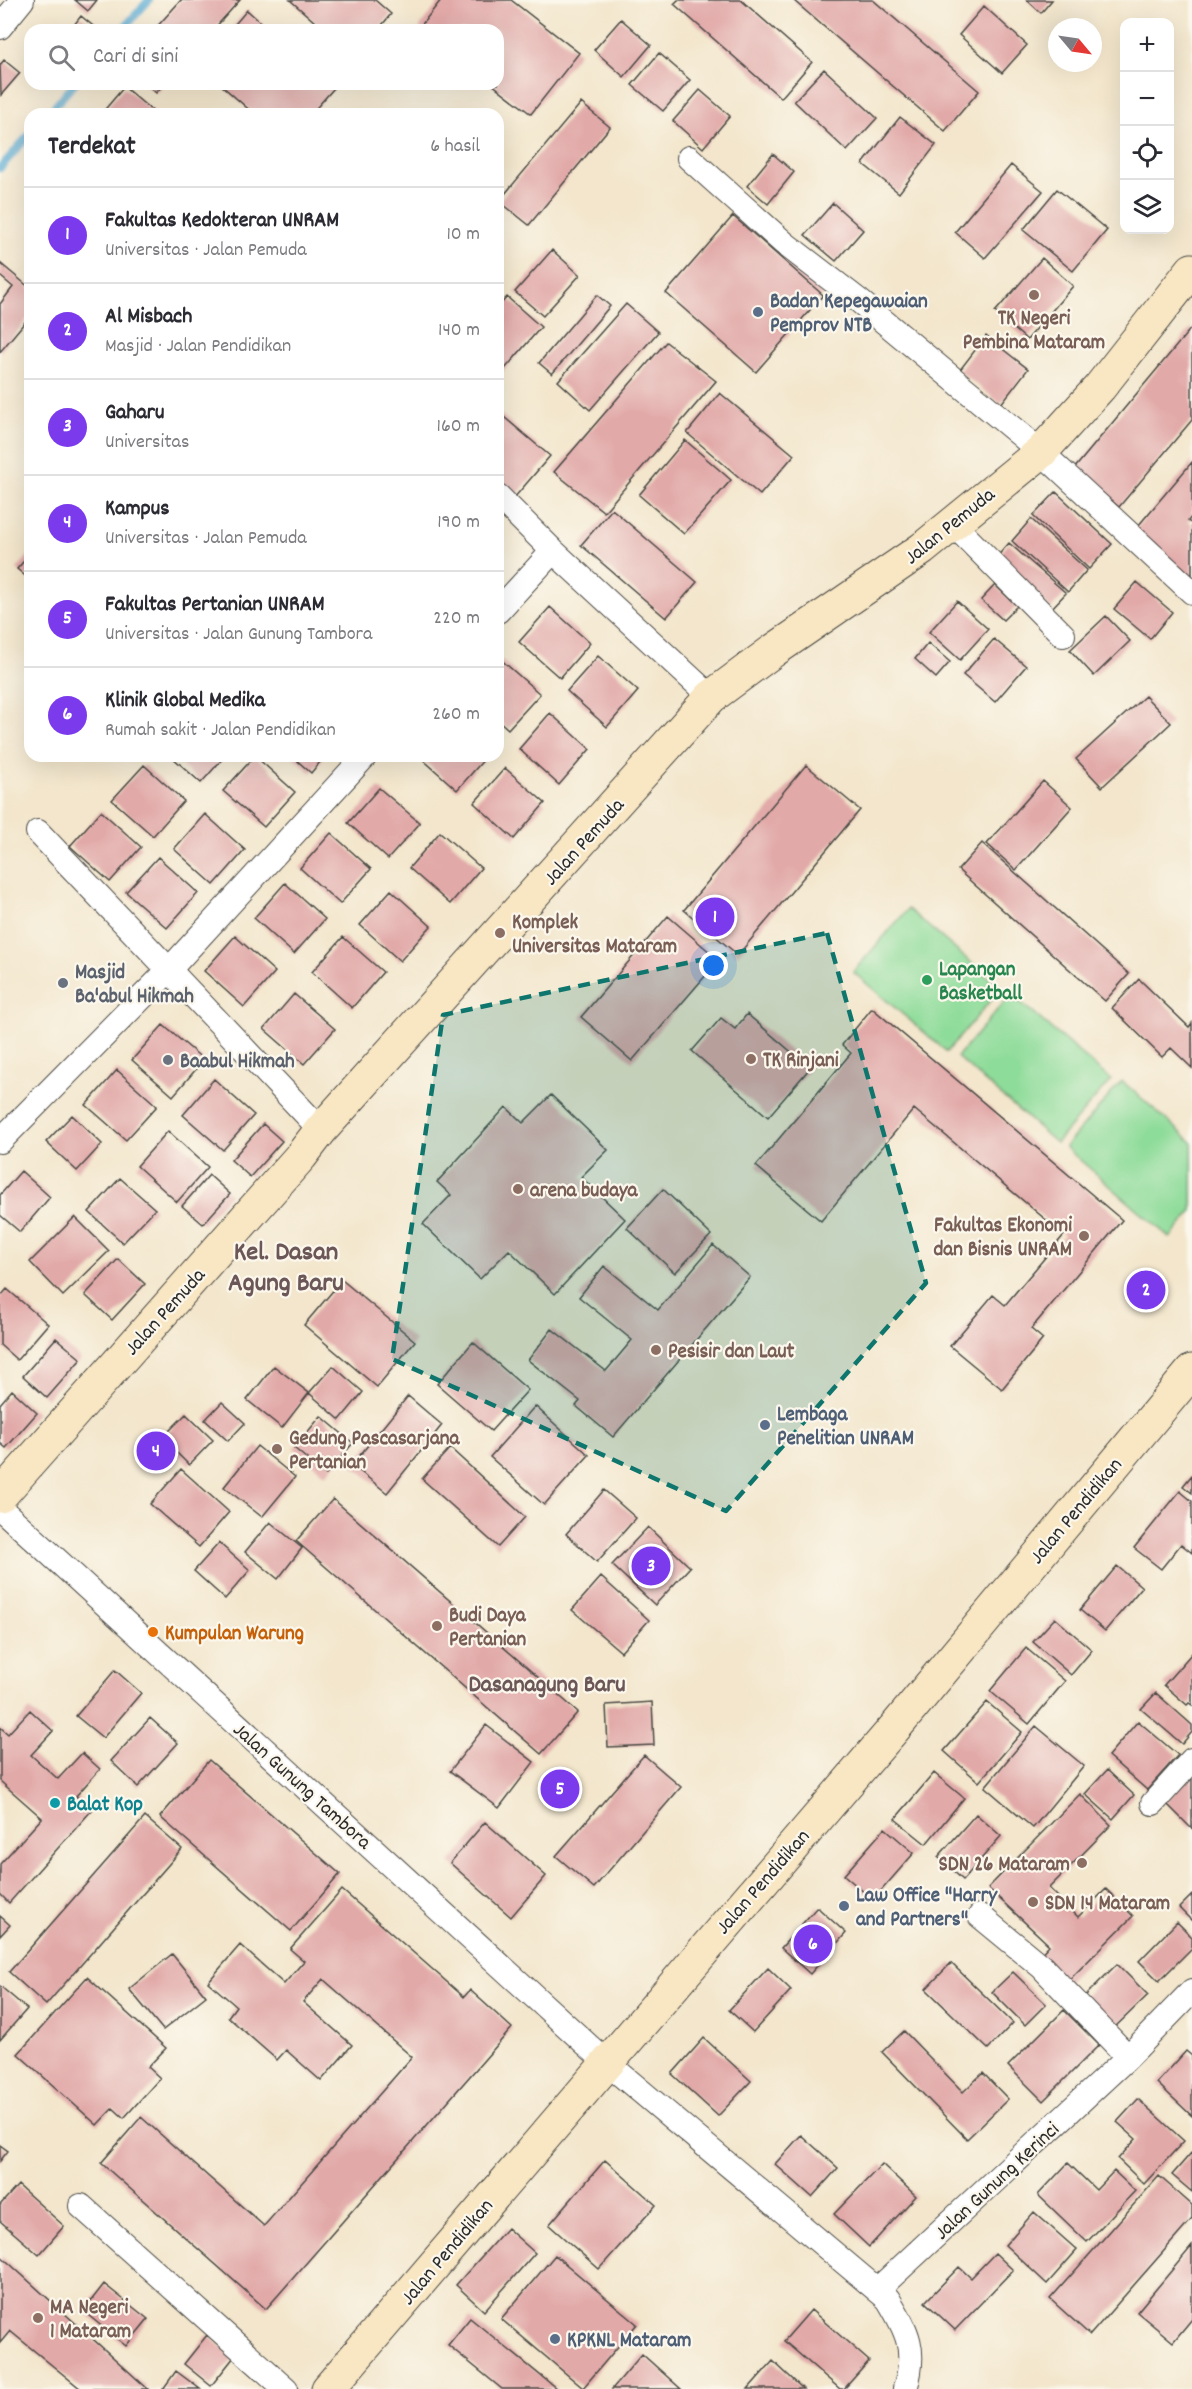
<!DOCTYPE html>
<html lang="id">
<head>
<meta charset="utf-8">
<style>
  :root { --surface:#fff; --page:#f7f7f7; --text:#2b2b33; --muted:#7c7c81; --line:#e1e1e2; --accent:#7c3aed }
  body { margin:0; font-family:Dekko,sans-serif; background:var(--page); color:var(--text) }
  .controls { position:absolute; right:18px; top:18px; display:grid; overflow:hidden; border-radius:12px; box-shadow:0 6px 24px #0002 }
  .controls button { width:54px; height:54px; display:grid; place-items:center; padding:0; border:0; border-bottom:2px solid var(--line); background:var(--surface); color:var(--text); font:30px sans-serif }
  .compass { position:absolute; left:1048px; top:18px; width:54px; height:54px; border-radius:50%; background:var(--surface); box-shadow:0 6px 24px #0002; rotate:119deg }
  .you { position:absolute; left:714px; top:966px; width:21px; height:21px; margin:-15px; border:4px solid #fff; border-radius:50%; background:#1a73e8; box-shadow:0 0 0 9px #1a73e833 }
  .badge { display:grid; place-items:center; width:39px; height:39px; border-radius:50%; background:var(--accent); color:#fff; font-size:20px; font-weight:700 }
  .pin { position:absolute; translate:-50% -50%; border:3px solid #fff; box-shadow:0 2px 6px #0006 }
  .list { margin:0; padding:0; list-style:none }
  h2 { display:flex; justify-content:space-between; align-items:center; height:78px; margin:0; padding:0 24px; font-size:26px }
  h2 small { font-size:20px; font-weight:400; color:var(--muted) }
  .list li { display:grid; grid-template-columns:39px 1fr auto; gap:18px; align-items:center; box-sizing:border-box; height:96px; padding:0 24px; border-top:2px solid var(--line) }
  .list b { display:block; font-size:22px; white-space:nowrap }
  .list p { margin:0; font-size:20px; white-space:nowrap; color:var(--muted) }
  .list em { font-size:20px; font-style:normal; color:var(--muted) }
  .icon { flex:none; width:33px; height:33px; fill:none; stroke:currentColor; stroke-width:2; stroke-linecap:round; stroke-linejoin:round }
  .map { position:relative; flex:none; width:1192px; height:2389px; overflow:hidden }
  .search { position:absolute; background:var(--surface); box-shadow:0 6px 24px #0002; left:24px; top:24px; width:480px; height:66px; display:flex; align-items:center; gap:15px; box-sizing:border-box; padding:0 21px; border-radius:18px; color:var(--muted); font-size:22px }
  .panel { position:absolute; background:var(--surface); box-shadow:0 6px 24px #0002; left:24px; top:108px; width:480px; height:654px; border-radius:18px }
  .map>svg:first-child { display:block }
</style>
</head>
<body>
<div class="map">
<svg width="1192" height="2389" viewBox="0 0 1192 2389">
  <rect width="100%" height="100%" fill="#fbf7ec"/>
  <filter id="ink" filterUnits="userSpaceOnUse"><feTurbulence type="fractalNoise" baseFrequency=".0167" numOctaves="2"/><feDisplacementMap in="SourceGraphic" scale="12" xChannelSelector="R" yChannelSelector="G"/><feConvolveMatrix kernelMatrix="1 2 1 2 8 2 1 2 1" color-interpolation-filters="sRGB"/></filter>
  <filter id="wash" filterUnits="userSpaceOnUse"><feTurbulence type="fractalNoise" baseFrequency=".008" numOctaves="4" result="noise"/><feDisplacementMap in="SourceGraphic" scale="24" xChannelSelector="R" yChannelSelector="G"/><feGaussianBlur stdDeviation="1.35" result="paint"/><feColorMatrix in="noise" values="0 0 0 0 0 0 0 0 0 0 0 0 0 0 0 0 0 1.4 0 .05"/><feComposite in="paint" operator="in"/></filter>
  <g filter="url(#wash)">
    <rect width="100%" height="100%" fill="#f3e6cc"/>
    <path fill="#8edc9a" stroke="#5c8462" stroke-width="1.5" d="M908 909 1001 988 947 1052 853 972Z
      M1011 994 1111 1080 1056 1143 957 1057Z
      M1122 1081 1192 1142V1212L1170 1238 1065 1147Z"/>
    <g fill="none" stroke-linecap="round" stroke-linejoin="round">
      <path stroke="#55a9d1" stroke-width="8" d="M122 30 149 0
        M48 114 74 84
        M0 168 30 134"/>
    </g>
    <g id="blocks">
      <path fill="#e1a9a8" d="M75 0H97L88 11Z
        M181 0H240L213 30H154Z
        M290 0H375L391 14 378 30H324Z
        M441 0H511L579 53 531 114 492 84H498V30H422L419 28Z
        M678 0H741L812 62 781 98 674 4Z
        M793 0H873L979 91 945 131Z
        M1027 0H1052L1041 13Z
        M984 6 1027 45 1002 73 959 35Z
        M247 10 269 30H230Z
        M81 16 98 30H70Z
        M621 19 651 45 624 77 594 50Z
        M659 53 690 80 663 111 632 85Z
        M4 60 20 73 1 95 0 65Z
        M824 69 877 118 847 151 794 101Z
        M146 84H164L156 93Z
        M220 84H329L334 88 311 114H254Z
        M124 87 156 114H101Z
        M700 90 730 116 703 148 673 121Z
        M581 103 610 127 529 225 499 201Z
        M900 117 936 145 899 193 863 164Z
        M773 154 794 172 768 204 747 186Z
        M1011 165 1043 191 985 258 955 232Z
        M1057 189 1107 230 1073 271 1023 230Z
        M833 203 863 230 836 261 805 235Z
        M733 216 823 295 756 372 666 293Z
        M552 250 580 275 543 316 515 292Z
        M1042 258 1073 286 1027 340 995 312Z
        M0 263 30 288V316L0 352V304L13 287 0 276Z
        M597 295 610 306 552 374 539 363Z
        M507 297 541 327 498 377V307Z
        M626 304 658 332 590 410 558 381Z
        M1192 327V420L1119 507 1074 469Z
        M986 336 1028 369 1001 404 959 371Z
        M666 342 716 381 604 512 554 472Z
        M720 393 794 455 760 495 687 433Z
        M498 412 550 456 514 498 498 484Z
        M685 440 731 480 684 534 639 495Z
        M1192 462V516L1188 521 1192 524V581L1133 532Z
        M1056 492 1112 544 1089 569 1033 516Z
        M612 509 697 582 666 618 581 545Z
        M1031 519 1087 570 1068 592 1012 541Z
        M1009 543 1066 593 1051 609 995 559Z
        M30 554V580L17 569Z
        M1137 582 1172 612 1150 639 1114 609Z
        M995 585 1017 606 1003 620 981 600Z
        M957 601 988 629 960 660 929 632Z
        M550 607 590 643 560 678 519 642Z
        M1106 616 1130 641 1094 676 1070 650Z
        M994 639 1026 666 995 702 963 675Z
        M928 643 950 662 936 678 915 659Z
        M598 656 638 691 607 727 567 691Z
        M499 658 540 694 508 729 498 720Z
        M1145 696 1171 723 1102 787 1076 759Z
        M550 713 590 749 559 785 519 749Z
        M171 756H225L201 783Z
        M255 756 295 792 264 827 223 791Z
        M292 756H325L311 773Z
        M419 756H487L457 790Z
        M144 765 184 801 153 836 112 800Z
        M806 765 860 810 738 955 684 910Z
        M505 768 545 803 514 839 474 803Z
        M1043 781 1072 807 1016 870 987 844Z
        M379 788 420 823 388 859 348 823Z
        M101 811 141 847 110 882 70 846Z
        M205 814 245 850 214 885 174 849Z
        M440 832 481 868 450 904 409 868Z
        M331 833 371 869 340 904 300 868Z
        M982 843 1129 974 1105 1001 958 870Z
        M158 857 198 893 167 928 126 892Z
        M285 883 325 919 294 954 254 918Z
        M391 890 431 926 400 961 360 925Z
        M668 916 719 960 632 1061 581 1017Z
        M235 936 275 972 244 1007 204 971Z
        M343 937 383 972 352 1008 312 972Z
        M1139 979 1189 1027 1192 1023V1068L1171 1048 1162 1057 1112 1008Z
        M294 994 335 1029 304 1064 264 1029Z
        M872 1008 1122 1220 1031 1329 1043 1339 1002 1389 950 1346 993 1295 1005 1305 1064 1235 914 1109 821 1221 756 1166 851 1053 842 1045Z
        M747 1014 810 1068 768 1117 692 1051 721 1018 735 1029Z
        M163 1025 204 1060 173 1096 132 1060Z
        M117 1070 157 1106 126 1140 86 1105Z
        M214 1079 254 1115 223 1150 183 1115Z
        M551 1095 608 1150 581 1177 625 1219 555 1294 509 1250 480 1279 423 1224 451 1195 437 1182 506 1107 523 1123Z
        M72 1115 102 1144 77 1171 46 1142Z
        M263 1124 282 1141 250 1177 231 1160Z
        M168 1131 208 1167 177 1202 137 1166Z
        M21 1171 50 1197 20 1232 0 1215V1195Z
        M209 1175 230 1194 203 1224 182 1206Z
        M120 1178 155 1209 123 1243 89 1212Z
        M663 1189 711 1235 675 1273 627 1228Z
        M75 1217 109 1251 63 1296 30 1262Z
        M713 1245 750 1277 613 1437 576 1406 580 1401 528 1360 552 1329 606 1371 632 1340 579 1297 604 1266 658 1310Z
        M118 1259 145 1284 112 1320 85 1295Z
        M342 1280 415 1341 377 1387 304 1325Z
        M7 1289 48 1324 17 1360 0 1345V1297Z
        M56 1338 81 1359 47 1398 23 1376Z
        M473 1342 528 1390 491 1431 437 1384Z
        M274 1366 309 1393 282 1428 247 1400Z
        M333 1366 363 1392 340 1420 309 1393Z
        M12 1390 37 1413 6 1448 0 1443V1404Z
        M408 1396 442 1425 387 1493 352 1465Z
        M222 1402 245 1423 228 1441 205 1420Z
        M535 1406 589 1455 544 1505 490 1457Z
        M186 1414 213 1440 189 1465 162 1438Z
        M321 1416 353 1443 326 1475 294 1448Z
        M257 1446 295 1477 262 1517 224 1487Z
        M450 1448 525 1517 498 1547 422 1479Z
        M181 1469 229 1512 199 1547 150 1504Z
        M1192 1475V1493L1183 1486Z
        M604 1490 636 1518 597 1562 566 1534Z
        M1180 1491 1192 1501V1553L1181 1544 1161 1569 1134 1548Z
        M333 1499 578 1712 541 1754 296 1541Z
        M270 1522 302 1548 278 1579 245 1552Z
        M648 1527 690 1567 655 1605 612 1565Z
        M219 1543 250 1570 225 1599 194 1571Z
        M1117 1566 1142 1587 1105 1631 1080 1610Z
        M601 1577 649 1620 621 1652 572 1610Z
        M1055 1618 1092 1650 1071 1675 1033 1642Z
        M1026 1648 1065 1681 1029 1724 990 1691Z
        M1192 1653V1705L1189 1703 1187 1705 1164 1685Z
        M115 1670 141 1693 103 1738 76 1716Z
        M1156 1693 1192 1725V1732L1182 1744 1141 1709Z
        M652 1702 654 1745 608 1747 606 1705Z
        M987 1702 1022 1732 979 1782 944 1751Z
        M30 1710 53 1731 31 1755 58 1779 82 1753 100 1769 76 1796 92 1810 9 1903 0 1894V1864L42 1818 0 1781V1727L8 1734Z
        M150 1718 178 1743 138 1787 111 1761Z
        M1138 1721 1178 1755 1147 1790 1108 1756Z
        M486 1725 534 1762 499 1808 450 1771Z
        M1036 1726 1084 1766 1033 1828 985 1787Z
        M644 1755 681 1787 594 1888 556 1856Z
        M209 1760 340 1874 291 1931 160 1817Z
        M1107 1770 1134 1795 1113 1819 1085 1794Z
        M934 1773 964 1798 926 1844 895 1819Z
        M1192 1774V1829L1165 1802Z
        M1080 1794 1111 1825 1049 1888 1078 1917 1106 1889 1133 1916 1065 1984 1038 1957 1049 1945 988 1888Z
        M976 1814 1001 1836 963 1880 938 1857Z
        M145 1817 182 1849 46 2005 9 1972Z
        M485 1822 546 1876 511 1917 450 1863Z
        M885 1828 914 1853 873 1900 844 1875Z
        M342 1890 464 1997 470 1990 512 2028 266 2309 101 2163 141 2117 264 2226 412 2057 323 1979 303 2002 352 2045 321 2081 286 2050 277 2060 228 2017 236 2006 208 1982 240 1945 284 1984 304 1961 290 1949Z
        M1192 1895V1921L1179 1908Z
        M817 1907 846 1933 810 1974 781 1948Z
        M0 1916 10 1925 0 1936Z
        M1177 1922 1192 1937V1948L1159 1981 1139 1961Z
        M172 1954 206 1996 163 2030 129 1989Z
        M951 1963 1013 2023 988 2049 926 1989Z
        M1117 1964 1148 1995 1112 2030 1081 2000Z
        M768 1968 791 1990 753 2032 729 2010Z
        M1013 1972 1046 2004 1025 2025 992 1992Z
        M87 1977 166 2048 148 2067 160 2078 124 2118 113 2108 97 2125 18 2054Z
        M0 1986 27 2009 0 2040Z
        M1064 2010 1099 2045 1043 2101 1008 2066Z
        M904 2031 963 2092 983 2073 1008 2099 967 2139 882 2052Z
        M704 2038 751 2081 718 2116 672 2074Z
        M1186 2051 1192 2056V2116L1157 2083Z
        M1138 2099 1184 2141 1144 2184 1118 2159 1136 2139 1117 2122Z
        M801 2135 838 2168 812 2197 775 2164Z
        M0 2145 8 2151 0 2161Z
        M1192 2152V2192L1172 2175Z
        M605 2160 656 2205 599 2269 549 2225Z
        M1068 2163 1096 2190 1114 2171 1135 2191 1087 2242 1038 2195Z
        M882 2164 916 2196 869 2247 834 2214Z
        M1159 2176 1192 2205V2219L1090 2335 1050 2299Z
        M18 2185 64 2226 39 2255 0 2221V2205Z
        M1034 2212 1077 2250 1047 2284 1005 2245Z
        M507 2228 535 2253 484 2311 456 2285Z
        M1192 2246V2319L1173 2342 1137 2312Z
        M995 2253 1013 2270 955 2330 925 2302 959 2267 971 2278Z
        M0 2255 148 2389H81L10 2331 0 2343Z
        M555 2255 637 2324 583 2388 501 2319Z
        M104 2284 148 2319 126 2346 83 2311Z
        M811 2310 869 2361 844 2389H840L784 2341Z
        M470 2318 557 2389H502L448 2345Z
        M207 2335 234 2357 211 2386 184 2364Z
        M642 2354 681 2389H612Z
        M773 2361 803 2389H748Z
        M176 2371 200 2389H163Z"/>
    </g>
  </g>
  <g filter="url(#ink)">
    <use href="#blocks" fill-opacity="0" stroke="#494743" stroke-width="1.5"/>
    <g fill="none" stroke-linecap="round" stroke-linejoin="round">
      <defs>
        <path id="street" d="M0 27 22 0
          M689 158 784 243 858 300 1041 452 1192 592
          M498 496 553 551 711 697
          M952 523 1063 635
          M498 611 553 551
          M38 832 321 1130
          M0 1141 168 971 365 756
          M0 1508 606 2062 888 2299C908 2332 917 2350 905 2389
          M1153 1803 1192 1760
          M980 1916 1042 1967 1128 2057
          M81 2206 286 2389
          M877 2290 1128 2057 1192 1991"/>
        <path id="secondary" d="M0 1496 301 1156 321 1130 711 697 773 651 922 549 1041 452 1100 387 1192 270
          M328 2389 898 1724 1192 1371"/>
      </defs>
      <use href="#street" stroke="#494743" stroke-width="26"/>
      <use href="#secondary" stroke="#494743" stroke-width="35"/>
      <use href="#street" stroke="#fff" stroke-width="24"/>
      <use href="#secondary" stroke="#f9e7c3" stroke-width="33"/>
    </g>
  </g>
  <path fill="#0f766e" fill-opacity="0.2" stroke="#0f766e" stroke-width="4.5" stroke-dasharray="12 8" stroke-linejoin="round" d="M827 933 926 1283 726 1511 392 1359 443 1015Z"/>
  <g fill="#8d6e63" stroke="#fbf7ec" stroke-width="2">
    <circle cx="1034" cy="295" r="6"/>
    <circle cx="500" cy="933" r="6"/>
    <circle cx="751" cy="1059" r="6"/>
    <circle cx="518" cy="1189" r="6"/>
    <circle cx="1084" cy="1236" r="6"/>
    <circle cx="656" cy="1350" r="6"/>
    <circle cx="277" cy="1449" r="6"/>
    <circle cx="437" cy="1626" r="6"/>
    <circle cx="1082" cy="1863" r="6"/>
    <circle cx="1033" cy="1902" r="6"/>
    <circle cx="38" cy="2318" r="6"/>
  </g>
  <g fill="#5c6f8a" stroke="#fbf7ec" stroke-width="2">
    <circle cx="758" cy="312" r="6"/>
    <circle cx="765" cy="1425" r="6"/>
    <circle cx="844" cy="1906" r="6"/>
    <circle cx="555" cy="2339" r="6"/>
  </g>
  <circle fill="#2e9e5b" stroke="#fbf7ec" stroke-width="2" cx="927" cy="980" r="6"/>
  <g fill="#6b7280" stroke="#fbf7ec" stroke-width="2">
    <circle cx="63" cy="983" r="6"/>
    <circle cx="168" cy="1060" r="6"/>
  </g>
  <circle fill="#e8710a" stroke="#fbf7ec" stroke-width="2" cx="153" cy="1632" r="6"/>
  <circle fill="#0f9aa8" stroke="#fbf7ec" stroke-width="2" cx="55" cy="1803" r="6"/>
  <g text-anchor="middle" stroke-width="4.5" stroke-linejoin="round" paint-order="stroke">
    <g font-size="21" font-weight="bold" fill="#4e5e75" stroke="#fbf7ec" text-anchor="start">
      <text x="770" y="307">Badan Kepegawaian<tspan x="770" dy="24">Pemprov NTB</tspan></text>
      <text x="777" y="1420">Lembaga<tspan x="777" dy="24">Penelitian UNRAM</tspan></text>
      <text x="856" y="1901">Law Office "Harry<tspan x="856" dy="24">and Partners"</tspan></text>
      <text x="567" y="2346">KPKNL Mataram</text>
    </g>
    <g font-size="21" font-weight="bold" fill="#785e54" stroke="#fbf7ec" text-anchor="start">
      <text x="1034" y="324" text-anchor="middle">TK Negeri<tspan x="1034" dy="24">Pembina Mataram</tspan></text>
      <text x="512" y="928">Komplek<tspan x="512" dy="24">Universitas Mataram</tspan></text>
      <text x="763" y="1066">TK Rinjani</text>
      <text x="530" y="1196">arena budaya</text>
      <text x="1072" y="1231" text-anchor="end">Fakultas Ekonomi<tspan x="1072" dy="24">dan Bisnis UNRAM</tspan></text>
      <text x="668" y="1357">Pesisir dan Laut</text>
      <text x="289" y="1444">Gedung Pascasarjana<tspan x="289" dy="24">Pertanian</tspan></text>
      <text x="449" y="1621">Budi Daya<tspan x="449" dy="24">Pertanian</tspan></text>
      <text x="1070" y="1870" text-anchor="end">SDN 26 Mataram</text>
      <text x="1045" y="1909">SDN 14 Mataram</text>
      <text x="50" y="2313">MA Negeri<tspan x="50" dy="24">1 Mataram</tspan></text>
    </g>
    <g font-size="21" fill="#2b2b2b" stroke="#fbf7ec">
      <text transform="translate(949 525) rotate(-39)" y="7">Jalan Pemuda</text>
      <text transform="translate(583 841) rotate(-48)" y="7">Jalan Pemuda</text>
      <text transform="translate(164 1311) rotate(-48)" y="7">Jalan Pemuda</text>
      <text transform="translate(1075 1510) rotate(-50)" y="7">Jalan Pendidikan</text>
      <text transform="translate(303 1785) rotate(42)" y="7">Jalan Gunung Tambora</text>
      <text transform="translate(762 1881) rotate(-49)" y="7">Jalan Pendidikan</text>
      <text transform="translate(996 2180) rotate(-43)" y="7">Jalan Gunung Kerinci</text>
      <text transform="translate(446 2251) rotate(-50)" y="7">Jalan Pendidikan</text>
    </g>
    <g font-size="21" font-weight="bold" fill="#27864d" stroke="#fbf7ec" text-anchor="start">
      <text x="939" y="975">Lapangan<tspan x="939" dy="24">Basketball</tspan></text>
    </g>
    <g font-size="21" font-weight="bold" fill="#5b616d" stroke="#fbf7ec" text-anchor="start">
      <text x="75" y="978">Masjid<tspan x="75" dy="24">Ba'abul Hikmah</tspan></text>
      <text x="180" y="1067">Baabul Hikmah</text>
    </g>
    <g font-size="21" font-weight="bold" fill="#c56008" stroke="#fbf7ec" text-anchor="start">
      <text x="165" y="1639">Kumpulan Warung</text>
    </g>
    <g font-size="21" font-weight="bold" fill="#0d838f" stroke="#fbf7ec" text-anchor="start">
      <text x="67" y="1810">Balat Kop</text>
    </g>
    <g font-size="24" font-weight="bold" fill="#6b5757" stroke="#fbf7ec">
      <text x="547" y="1691">Dasanagung Baru</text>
    </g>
    <g font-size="27" font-weight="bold" fill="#6b5757" stroke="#fbf7ec">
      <text x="286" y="1259">Kel. Dasan<tspan x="286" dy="31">Agung Baru</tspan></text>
    </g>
  </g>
</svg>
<div class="controls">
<button>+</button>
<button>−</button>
<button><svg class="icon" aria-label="locate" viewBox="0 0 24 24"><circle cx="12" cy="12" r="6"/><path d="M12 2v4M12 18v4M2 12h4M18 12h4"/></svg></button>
<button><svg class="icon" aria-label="layers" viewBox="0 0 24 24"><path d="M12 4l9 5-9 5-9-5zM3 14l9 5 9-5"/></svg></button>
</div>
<svg class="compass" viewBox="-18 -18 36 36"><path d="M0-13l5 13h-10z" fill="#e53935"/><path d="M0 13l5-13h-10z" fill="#7c7c81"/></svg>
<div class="you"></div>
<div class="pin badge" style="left:715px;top:917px">1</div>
<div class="pin badge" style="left:1146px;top:1290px">2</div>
<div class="pin badge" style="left:651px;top:1566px">3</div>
<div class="pin badge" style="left:156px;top:1451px">4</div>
<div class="pin badge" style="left:560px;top:1789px">5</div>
<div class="pin badge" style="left:813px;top:1944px">6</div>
<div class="search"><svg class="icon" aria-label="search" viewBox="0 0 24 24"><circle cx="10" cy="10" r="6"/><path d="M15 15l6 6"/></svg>Cari di sini</div>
<section class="panel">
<h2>Terdekat<small>6 hasil</small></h2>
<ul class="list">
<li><span class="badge">1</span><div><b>Fakultas Kedokteran UNRAM</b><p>Universitas · Jalan Pemuda</p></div><em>10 m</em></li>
<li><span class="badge">2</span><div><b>Al Misbach</b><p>Masjid · Jalan Pendidikan</p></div><em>140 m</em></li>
<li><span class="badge">3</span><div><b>Gaharu</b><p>Universitas</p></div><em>160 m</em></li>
<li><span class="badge">4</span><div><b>Kampus</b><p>Universitas · Jalan Pemuda</p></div><em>190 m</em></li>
<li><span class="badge">5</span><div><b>Fakultas Pertanian UNRAM</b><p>Universitas · Jalan Gunung Tambora</p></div><em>220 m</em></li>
<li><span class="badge">6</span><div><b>Klinik Global Medika</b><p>Rumah sakit · Jalan Pendidikan</p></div><em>260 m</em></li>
</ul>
</section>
</div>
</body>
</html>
